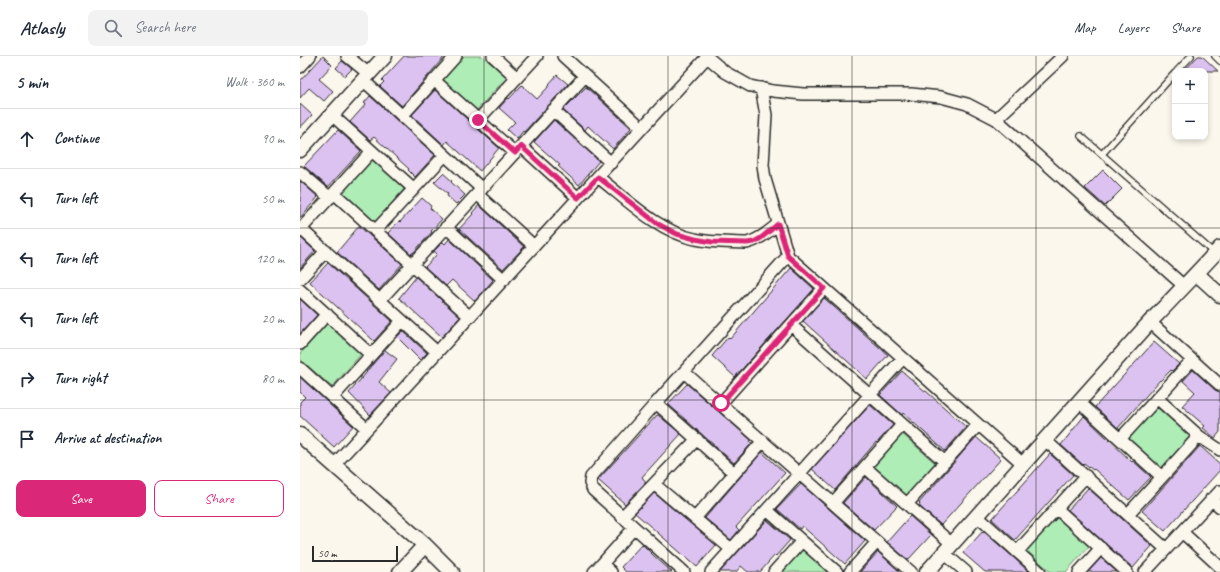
<!DOCTYPE html>
<html lang="en">
<head>
<meta charset="utf-8">
<style>
  :root { --surface:#fff; --page:#f2f2f3; --text:#1f2937; --muted:#747a83; --line:#e0e1e3; --accent:#db2777 }
  body { margin:0; font-family:Caveat,sans-serif; background:var(--page); color:var(--text) }
  .controls { position:absolute; right:12px; top:12px; display:grid; overflow:hidden; border-radius:8px; box-shadow:0 2px 6px #0003 }
  .controls button { width:36px; height:36px; display:grid; place-items:center; padding:0; border:0; border-bottom:1px solid var(--line); background:var(--surface); color:var(--text); font:20px sans-serif }
  .scale { position:absolute; left:12px; bottom:10px; width:86px; box-sizing:border-box; padding-left:4px; border:2px solid #2b2b2b; border-top:0; font-size:11px; line-height:14px; white-space:nowrap; color:#2b2b2b; -webkit-text-stroke:3px #fbf7ec; paint-order:stroke }
  .stop { position:absolute; width:12px; height:12px; margin:-9px; border:3px solid #db2777; border-radius:50%; background:#fff }
  .stop.end { background:#db2777; border-color:#fff; box-shadow:0 1px 4px #0008 }
  .list { margin:0; padding:0; list-style:none }
  h2 { display:flex; justify-content:space-between; align-items:center; height:52px; margin:0; padding:0 16px; font-size:17px }
  h2 small { font-size:13px; font-weight:400; color:var(--muted) }
  .list li { display:grid; grid-template-columns:26px 1fr auto; gap:12px; align-items:center; box-sizing:border-box; height:60px; padding:0 16px; border-top:1px solid var(--line) }
  .list b { display:block; font-size:15px; white-space:nowrap }
  .list em { font-size:13px; font-style:normal; color:var(--muted) }
  .actions { display:flex; gap:8px; padding:12px 16px }
  .actions a { flex:1; padding:9px 0; border:1px solid var(--accent); border-radius:8px; text-align:center; font-size:14px; color:var(--accent) }
  .actions .main { background:var(--accent); color:#fff }
  .icon { flex:none; width:22px; height:22px; fill:none; stroke:currentColor; stroke-width:2; stroke-linecap:round; stroke-linejoin:round }
  .map { position:relative; flex:none; width:920px; height:516px; overflow:hidden }
  header { display:flex; align-items:center; gap:24px; box-sizing:border-box; height:56px; padding:0 20px; background:var(--surface); border-bottom:1px solid var(--line) }
  header strong { font-size:19px }
  nav { display:flex; gap:22px; margin-inline-start:auto; font-size:14px }
  .search { width:280px; height:36px; background:var(--page); display:flex; align-items:center; gap:10px; box-sizing:border-box; padding:0 14px; border-radius:8px; color:var(--muted); font-size:15px }
  main { display:flex }
  aside { flex:1; background:var(--surface) }
  .map>svg:first-child { display:block }
</style>
</head>
<body>
<header>
<strong>Atlasly</strong>
<div class="search"><svg class="icon" aria-label="search" viewBox="0 0 24 24"><circle cx="10" cy="10" r="6"/><path d="M15 15l6 6"/></svg>Search here</div>
<nav><a>Map</a><a>Layers</a><a>Share</a></nav>
</header>
<main>
<aside>
<h2>5 min<small>Walk · 360 m</small></h2>
<ul class="list">
<li><svg class="icon" aria-label="ahead" viewBox="0 0 24 24"><path d="M12 20V5M6 11l6-6 6 6"/></svg><div><b>Continue</b></div><em>90 m</em></li>
<li><svg class="icon" aria-label="left" viewBox="0 0 24 24"><path d="M17 20v-9H6M10 6l-5 5 5 5"/></svg><div><b>Turn left</b></div><em>50 m</em></li>
<li><svg class="icon" aria-label="left" viewBox="0 0 24 24"><path d="M17 20v-9H6M10 6l-5 5 5 5"/></svg><div><b>Turn left</b></div><em>120 m</em></li>
<li><svg class="icon" aria-label="left" viewBox="0 0 24 24"><path d="M17 20v-9H6M10 6l-5 5 5 5"/></svg><div><b>Turn left</b></div><em>20 m</em></li>
<li><svg class="icon" aria-label="right" viewBox="0 0 24 24"><path d="M7 20v-9h11M14 6l5 5-5 5"/></svg><div><b>Turn right</b></div><em>80 m</em></li>
<li><svg class="icon" aria-label="arrive" viewBox="0 0 24 24"><path d="M6 21V4h12l-3 4 3 4H6"/></svg><div><b>Arrive at destination</b></div></li>
</ul>
<div class="actions"><a class="main">Save</a><a>Share</a></div>
</aside>
<div class="map">
<svg width="920" height="516" viewBox="0 0 920 516">
  <rect width="100%" height="100%" fill="#fbf7ec"/>
  <filter id="ink" filterUnits="userSpaceOnUse"><feTurbulence type="fractalNoise" baseFrequency=".025" numOctaves="2"/><feDisplacementMap in="SourceGraphic" scale="8" xChannelSelector="R" yChannelSelector="G"/><feConvolveMatrix kernelMatrix="1 2 1 2 8 2 1 2 1" color-interpolation-filters="sRGB"/></filter>
  <g filter="url(#ink)">
    <path fill="#aeedb5" stroke="#6c8c70" d="M164 0H182L207 21 176 55 142 25Z
      M71 102 105 132 75 166 41 136Z
      M28 267 62 297 32 331 0 303V298Z
      M855 350 890 380 860 414 825 384Z
      M601 377 635 407 606 441 571 411Z
      M755 459 790 489 766 516H751L726 494Z
      M503 492 530 516H482Z"/>
    <path fill="#dcc2f1" stroke="#2b2b2b" d="M23 0 32 9 19 23 33 35 24 45 9 32 0 42V25Z
      M104 0H145L102 50 80 30 84 26 82 24Z
      M898 0H902L918 15H884Z
      M42 5 52 13 45 20 36 12Z
      M257 19 268 28 224 76 223 75 217 83 207 74 215 66 199 52 208 42 209 43 222 29 237 43 250 29 249 28Z
      M286 31 331 72 313 93 288 70 285 74 263 54Z
      M135 34 199 92 180 115 147 85 144 89 112 59Z
      M70 40 135 99 115 121 108 114 109 113 74 81 70 84 50 66 66 48 64 47Z
      M0 48 12 59 0 72Z
      M254 64 299 105 279 129 258 110 260 109 234 86Z
      M38 74 61 95 28 131 4 110Z
      M803 114 822 133 805 150 785 132Z
      M143 117 152 125 151 126 165 139 156 148 147 140 148 138 134 126Z
      M0 125 18 141 0 162Z
      M122 142 131 150 130 152 142 163 131 175 132 176 113 197H112L111 198 88 177 99 165 100 166Z
      M179 149 224 191 203 213 159 173 173 158 172 157Z
      M59 170 102 208 79 234 37 196Z
      M0 181 15 195 0 212Z
      M149 183 193 224 175 245 152 224 146 230 125 211 137 198 134 195 143 186 145 188Z
      M28 207 92 265 74 285 10 226Z
      M491 212 514 233 435 321 412 300 428 281 430 283Z
      M116 221 160 261 142 281 99 242Z
      M524 242 588 299 567 323 503 265Z
      M0 243 17 259 0 278Z
      M103 275 127 297 120 304 97 281Z
      M854 286 879 308 872 315 871 314 860 325V324L818 372 795 351Z
      M85 294 97 303 79 326 91 337 70 359 49 337 67 316H66Z
      M893 314 915 334 920 336V376L915 382 903 372 905 370 882 350 895 336 883 325Z
      M602 315 625 335H626L666 371 645 395 603 357 602 359 580 339Z
      M0 321 53 370 34 391 0 360V346L5 341 0 336Z
      M387 328 451 384 450 386 452 387 434 407 368 348Z
      M570 349 593 369 577 387 576 386 535 434 512 413Z
      M357 359H358L381 378 342 421 346 426 325 448 298 424Z
      M784 360 832 406 833 405 851 421 829 444 794 413 793 414 784 407 783 409 761 389Z
      M676 381 701 403 641 469 619 450 620 448 619 447Z
      M900 390 920 408V414L865 475 842 455Z
      M462 396 485 417 436 471 439 474 431 484 405 462Z
      M750 398 773 419 715 484 692 463Z
      M566 421 597 450 574 474 543 447Z
      M501 428 565 485 545 508 502 470 500 473 477 453Z
      M788 432 852 490 833 512 768 454Z
      M354 437 416 489 397 511 335 457Z
      M610 460 631 479 608 504 587 486Z
      M467 464 490 484 476 500 475 499 460 516H448L441 510 436 516H420Z
      M683 475 713 501 729 516H685L663 497Z
      M342 488 354 500 372 516H326L321 511Z
      M578 496 599 515 598 516H560Z
      M801 502 817 516H788Z"/>
    <g fill="none" stroke-linecap="round" stroke-linejoin="round">
      <defs>
        <path id="service" d="M915 0 920 5
          M877 15 891 0
          M781 80 914 197
          M802 98 875 17"/>
        <path id="minor" d="M47 0 69 18
          M193 0 217 22
          M263 0 342 72
          M406 0 425 16 450 30 473 35 503 38H611L641 41 667 48 696 63 884 230
          M0 11 10 0
          M63 24 182 133
          M134 24 215 97
          M461 32 466 59 463 109 465 123 488 200
          M253 54 311 107
          M32 59 114 133
          M102 60 156 0
          M696 63 763 0
          M178 64 237 0
          M221 90 278 142
          M0 116 30 142
          M298 121C326 143 359 176 395 183 411 187 430 186 447 187 459 184 468 176 478 168
          M34 137 170 261
          M177 138 234 190
          M146 171 204 224
          M0 172 137 296
          M1 173 72 95
          M75 175 145 99
          M0 223 26 195
          M524 232 723 408
          M0 234 71 299
          M80 244 285 20
          M850 266 920 329
          M491 269 645 406
          M0 288 27 258
          M0 312 67 373
          M384 316 611 516
          M33 341 102 265
          M857 342 899 380 920 394
          M779 346 862 421 828 458
          M356 347 488 200 524 232 421 347
          M820 383 892 304
          M745 384 866 493
          M34 409 407 1
          M565 411 652 488
          M862 421 899 380
          M354 428 431 493
          M911 443 920 451
          M533 447 602 369
          M607 448 678 369
          M756 452 827 516
          M467 454 537 516
          M677 460 740 516
          M322 461 397 383
          M395 462 463 385
          M882 476 920 511
          M717 496 786 420
          M644 497 666 516
          M294 516 302 508
          M311 516 302 508 334 472
          M384 516 293 434 290 427 291 421 356 347 434 417
          M411 516 603 302
          M474 516 502 485
          M550 516 577 486
          M779 516 801 492
          M845 516 920 435"/>
        <path id="tertiary" d="M0 94 85 0
          M897 218 920 239
          M0 379 125 489 152 516
          M100 516 125 489
          M627 516 850 266C874 241 897 217 920 192"/>
      </defs>
      <use href="#service" stroke="#2b2b2b" stroke-width="8"/>
      <use href="#minor" stroke="#2b2b2b" stroke-width="14"/>
      <use href="#tertiary" stroke="#2b2b2b" stroke-width="17"/>
      <use href="#service" stroke="#fbf7ec" stroke-width="5.5"/>
      <use href="#minor" stroke="#fbf7ec" stroke-width="11"/>
      <use href="#tertiary" stroke="#fbf7ec" stroke-width="14"/>
    </g>
  </g>
  <g fill="none" stroke-linecap="round" stroke-linejoin="round" filter="url(#ink)">
    <path stroke="#db2777" stroke-width="5" d="M178 64 215 97 221 90 278 142 298 121 358 168 377 178 395 183 412 186 447 187 454 186 461 182 478 168 488 200 524 232 421 347"/>
  </g>
  <path fill="none" stroke="#2b2b2b" stroke-width="1" stroke-opacity="0.55" d="M184 0V516M368 0V516M552 0V516M736 0V516M0 172H920M0 344H920"/>
</svg>
<div class="controls">
<button>+</button>
<button>−</button>
</div>
<div class="scale">50 m</div>
<div class="stop" style="left:421px;top:347px"></div>
<div class="stop end" style="left:178px;top:64px"></div>
</div>
</main>
</body>
</html>
